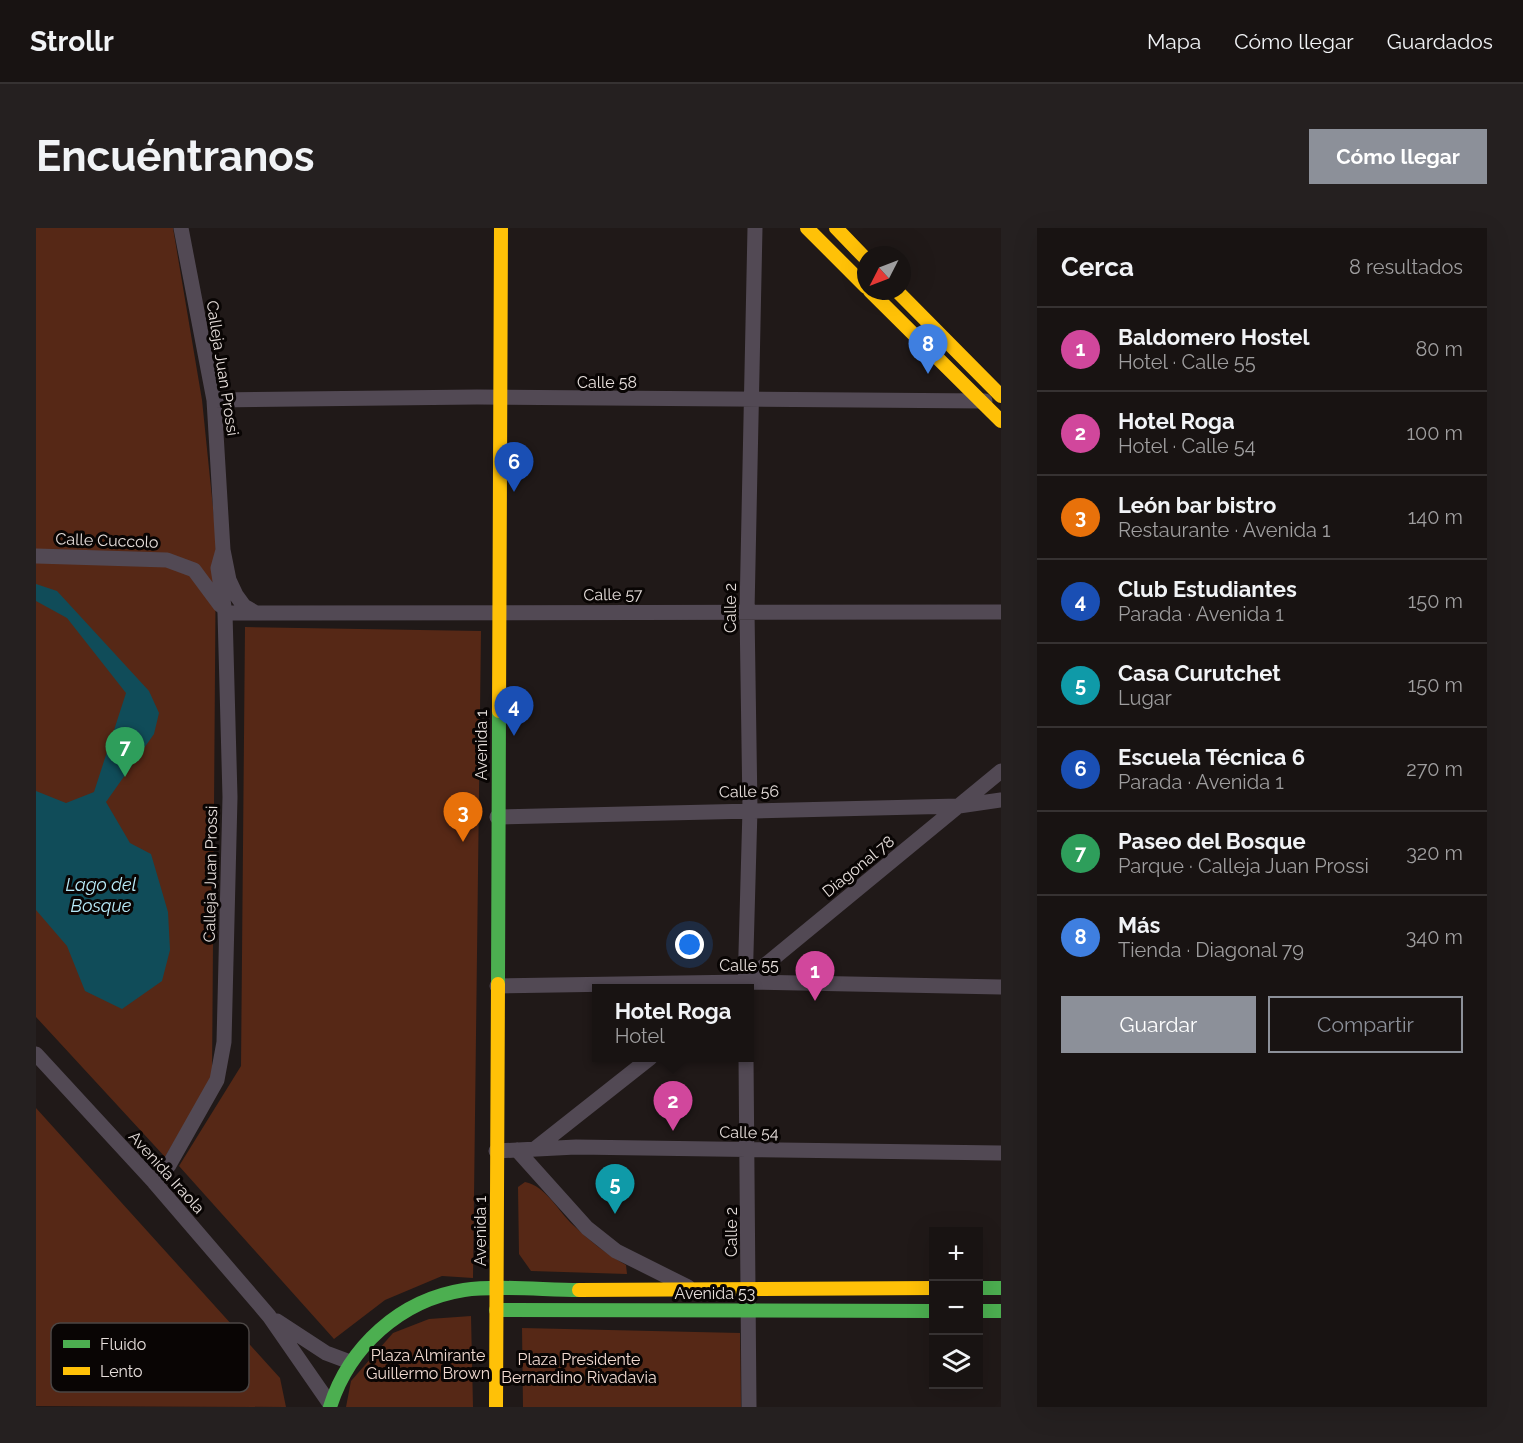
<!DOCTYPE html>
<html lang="es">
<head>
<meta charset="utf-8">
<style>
  :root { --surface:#181312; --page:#252020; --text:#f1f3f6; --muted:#9f9e9f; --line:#363232; --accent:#8c9099 }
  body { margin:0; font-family:Raleway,sans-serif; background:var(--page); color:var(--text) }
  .controls { position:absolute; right:18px; bottom:18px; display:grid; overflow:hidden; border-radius:0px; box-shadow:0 6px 24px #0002 }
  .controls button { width:54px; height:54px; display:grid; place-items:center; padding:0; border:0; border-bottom:2px solid var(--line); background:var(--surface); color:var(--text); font:30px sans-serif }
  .compass { position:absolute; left:821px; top:18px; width:54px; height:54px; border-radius:50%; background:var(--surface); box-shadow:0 6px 24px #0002; rotate:228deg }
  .you { position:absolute; left:654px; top:717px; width:21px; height:21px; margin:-15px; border:4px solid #fff; border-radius:50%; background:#1a73e8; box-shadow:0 0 0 9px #1a73e833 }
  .badge { display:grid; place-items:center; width:39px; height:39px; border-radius:50%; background:var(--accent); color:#fff; font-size:20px; font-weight:700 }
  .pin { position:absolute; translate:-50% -50px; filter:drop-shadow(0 2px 3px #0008) }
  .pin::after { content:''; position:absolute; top:32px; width:21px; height:18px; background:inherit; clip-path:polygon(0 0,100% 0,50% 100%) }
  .popup { position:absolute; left:556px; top:756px; width:162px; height:78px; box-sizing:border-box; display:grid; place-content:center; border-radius:0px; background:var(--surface); filter:drop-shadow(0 2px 4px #0005); font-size:20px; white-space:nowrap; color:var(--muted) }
  .popup b { font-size:22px; color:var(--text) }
  .popup::after { content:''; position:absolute; left:50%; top:100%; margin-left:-12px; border:12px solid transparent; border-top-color:var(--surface) }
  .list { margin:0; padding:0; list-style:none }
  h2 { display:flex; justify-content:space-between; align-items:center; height:78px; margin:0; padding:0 24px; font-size:26px }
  h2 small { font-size:20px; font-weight:400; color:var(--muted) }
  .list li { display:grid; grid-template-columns:39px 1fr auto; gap:18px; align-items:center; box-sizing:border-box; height:84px; padding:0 24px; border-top:2px solid var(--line) }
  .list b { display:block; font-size:22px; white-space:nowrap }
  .list p { margin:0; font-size:20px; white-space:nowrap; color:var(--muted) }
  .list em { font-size:20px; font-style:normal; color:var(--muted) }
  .actions { display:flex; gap:12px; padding:18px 24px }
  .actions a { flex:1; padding:14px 0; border:2px solid var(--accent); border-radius:0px; text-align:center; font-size:21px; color:var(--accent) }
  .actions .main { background:var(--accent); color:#fff }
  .icon { flex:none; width:33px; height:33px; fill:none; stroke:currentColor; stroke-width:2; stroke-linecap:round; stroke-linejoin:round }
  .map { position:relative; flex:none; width:965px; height:1179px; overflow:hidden; border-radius:0px }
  header { display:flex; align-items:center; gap:36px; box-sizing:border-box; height:84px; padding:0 30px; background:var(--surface); border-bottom:2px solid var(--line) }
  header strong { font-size:28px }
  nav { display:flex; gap:33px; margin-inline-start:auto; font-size:21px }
  .intro { display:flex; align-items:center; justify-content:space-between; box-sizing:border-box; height:144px; padding:0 36px }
  h1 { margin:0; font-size:42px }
  .button { padding:15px 27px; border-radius:0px; background:var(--accent); color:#fff; font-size:21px; font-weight:700 }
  main { display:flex; gap:36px; padding:0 36px }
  aside { flex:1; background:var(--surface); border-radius:0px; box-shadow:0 6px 24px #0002 }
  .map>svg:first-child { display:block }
</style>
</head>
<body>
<header>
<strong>Strollr</strong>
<nav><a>Mapa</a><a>Cómo llegar</a><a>Guardados</a></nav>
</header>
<div class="intro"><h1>Encuéntranos</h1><a class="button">Cómo llegar</a></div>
<main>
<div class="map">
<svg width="965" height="1179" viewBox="0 0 965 1179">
  <rect width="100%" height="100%" fill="#201918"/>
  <path fill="#562816" d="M0 0H137L166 172 180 309 176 849 129 929 0 789Z
    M209 399 445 403 437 1050 406 1048 349 1072 298 1111 143 938 205 838Z
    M0 880 244 1150 250 1179 0 1178Z
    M489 954C510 958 522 983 537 997 554 1013 570 1026 590 1037L591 1046 495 1043 483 1026 482 959Z
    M435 1088 437 1179H310L315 1153 357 1105 393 1091Z
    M486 1100 704 1105 705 1179H487Z"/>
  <path fill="#104c59" d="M0 356 21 363 113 463 123 485 118 506 70 574 94 615 115 626 132 684 134 722 126 753 86 781 49 763 31 718 0 682V563L30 575 58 564 90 465 31 390 0 373Z"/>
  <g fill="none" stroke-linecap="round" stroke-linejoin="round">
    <path stroke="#524954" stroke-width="15" d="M145 0 178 172 187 322 193 352 200 367 208 378 220 385
      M178 172 441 169 949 173
      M0 328 131 332 158 342 184 377
      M189 385 965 384
      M461 589 923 578 965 572
      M705 757 965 543
      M461 758 709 754 965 759
      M709 760 714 581 711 383 719 0
      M0 826 118 954 233 1088 294 1176
      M710 830 713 1179
      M500 920 614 830
      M481 922 551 1000 580 1023 652 1059
      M460 923 540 919 965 925
      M118 954 133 937 181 852 188 814 194 569 189 385 182 340 187 322
      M241 1093 290 1125 314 1134"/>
    <path stroke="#4caf50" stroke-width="14" d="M462 756 463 483
      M942 1060H965
      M460 1082 898 1083
      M942 1083H965
      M294 1179C313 1119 364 1072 428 1062 460 1057 509 1062 543 1062"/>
    <path stroke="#ffc107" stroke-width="14" d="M771 0 830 59
      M800 0 830 31
      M834 63 965 193
      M861 63 965 168
      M463 483 465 0
      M543 1062 898 1060
      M460 1179 462 756"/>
  </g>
  <g text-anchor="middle" stroke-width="6" stroke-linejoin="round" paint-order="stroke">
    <g font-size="16" fill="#e6dedb" stroke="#090504">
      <text transform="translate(187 140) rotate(81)" y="6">Calleja Juan Prossi</text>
      <text x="571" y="160">Calle 58</text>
      <text transform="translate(71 312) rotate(2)" y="6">Calle Cuccolo</text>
      <text transform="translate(577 366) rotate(-1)" y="6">Calle 57</text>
      <text transform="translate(694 380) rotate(-90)" y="6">Calle 2</text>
      <text transform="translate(445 517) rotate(-90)" y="6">Avenida 1</text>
      <text transform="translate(713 563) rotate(-1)" y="6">Calle 56</text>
      <text transform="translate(822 638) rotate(-39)" y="6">Diagonal 78</text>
      <text transform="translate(174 646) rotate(-89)" y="6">Calleja Juan Prossi</text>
      <text x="713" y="743">Calle 55</text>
      <text transform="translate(713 904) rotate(1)" y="6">Calle 54</text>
      <text transform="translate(131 944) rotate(48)" y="6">Avenida Iraola</text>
      <text transform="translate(444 1003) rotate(-90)" y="6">Avenida 1</text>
      <text transform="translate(695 1004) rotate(-90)" y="6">Calle 2</text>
      <text x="679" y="1071">Avenida 53</text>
    </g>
    <g font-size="16" fill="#f1dad1" stroke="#090504">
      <text x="392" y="1133">Plaza Almirante<tspan x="392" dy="18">Guillermo Brown</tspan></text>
      <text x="543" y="1137">Plaza Presidente<tspan x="543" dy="18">Bernardino Rivadavia</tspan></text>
    </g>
    <g font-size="18" font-style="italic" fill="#b8ebf9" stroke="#090504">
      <text x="65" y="663">Lago del<tspan x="65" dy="21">Bosque</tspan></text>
    </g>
  </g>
  <rect x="15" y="1095" width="198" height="69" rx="9" fill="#090504" stroke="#4b4644" stroke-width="1.5"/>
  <rect x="27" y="1112" width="27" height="8" fill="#4caf50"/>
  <rect x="27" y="1139" width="27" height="8" fill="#ffc107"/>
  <g font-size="16" fill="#e6dedb">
    <text x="64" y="1122">Fluido</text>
    <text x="64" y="1149">Lento</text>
  </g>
</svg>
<div class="controls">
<button>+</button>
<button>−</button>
<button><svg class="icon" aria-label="layers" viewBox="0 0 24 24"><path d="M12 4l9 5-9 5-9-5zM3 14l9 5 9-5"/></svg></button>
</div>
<svg class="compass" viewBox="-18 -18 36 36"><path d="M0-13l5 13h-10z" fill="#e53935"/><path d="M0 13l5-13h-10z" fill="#9f9e9f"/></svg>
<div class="you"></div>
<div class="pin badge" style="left:779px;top:773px;background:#d1479c">1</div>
<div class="pin badge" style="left:637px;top:903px;background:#d1479c">2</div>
<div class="popup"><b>Hotel Roga</b>Hotel</div>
<div class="pin badge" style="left:427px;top:614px;background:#e8710a">3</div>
<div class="pin badge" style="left:478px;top:508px;background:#1a4fb4">4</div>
<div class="pin badge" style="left:579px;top:986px;background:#0f9aa8">5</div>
<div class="pin badge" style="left:478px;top:264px;background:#1a4fb4">6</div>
<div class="pin badge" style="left:89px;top:549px;background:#2e9e5b">7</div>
<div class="pin badge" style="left:892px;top:146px;background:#3f7fe0">8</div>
</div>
<aside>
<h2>Cerca<small>8 resultados</small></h2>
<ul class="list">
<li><span class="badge" style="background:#d1479c">1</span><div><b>Baldomero Hostel</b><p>Hotel · Calle 55</p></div><em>80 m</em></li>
<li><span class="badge" style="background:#d1479c">2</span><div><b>Hotel Roga</b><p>Hotel · Calle 54</p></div><em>100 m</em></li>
<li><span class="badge" style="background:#e8710a">3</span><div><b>León bar bistro</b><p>Restaurante · Avenida 1</p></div><em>140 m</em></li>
<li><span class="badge" style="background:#1a4fb4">4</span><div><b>Club Estudiantes</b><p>Parada · Avenida 1</p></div><em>150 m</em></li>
<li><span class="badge" style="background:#0f9aa8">5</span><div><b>Casa Curutchet</b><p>Lugar</p></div><em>150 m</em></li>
<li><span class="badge" style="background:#1a4fb4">6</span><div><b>Escuela Técnica 6</b><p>Parada · Avenida 1</p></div><em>270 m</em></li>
<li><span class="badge" style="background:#2e9e5b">7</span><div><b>Paseo del Bosque</b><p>Parque · Calleja Juan Prossi</p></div><em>320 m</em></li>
<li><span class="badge" style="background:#3f7fe0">8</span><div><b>Más</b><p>Tienda · Diagonal 79</p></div><em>340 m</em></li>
</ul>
<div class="actions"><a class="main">Guardar</a><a>Compartir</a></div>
</aside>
</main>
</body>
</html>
